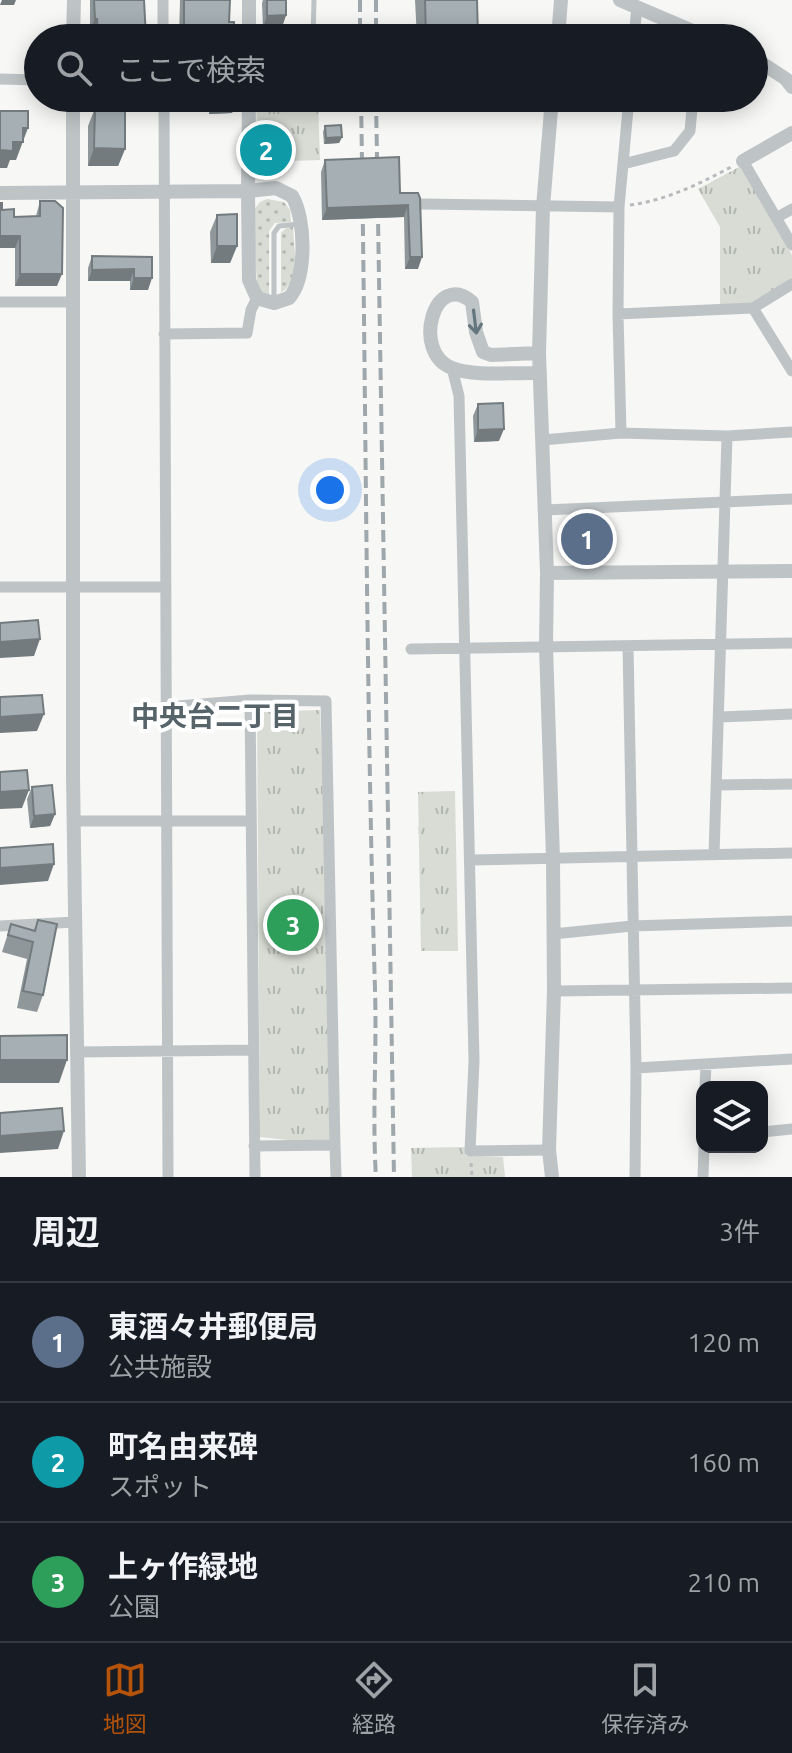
<!DOCTYPE html>
<html lang="ja">
<head>
<meta charset="utf-8">
<style>
  :root { --surface:#171b24; --page:#242831; --text:#f1f3f6; --muted:#9ea1a6; --line:#363941; --accent:#b45309 }
  body { margin:0; font-family:Ubuntu,"Noto Sans JP",sans-serif; background:var(--page); color:var(--text) }
  .controls { position:absolute; right:24px; bottom:24px; display:grid; overflow:hidden; border-radius:16px; box-shadow:0 4px 20px #0003 }
  .controls button { width:72px; height:72px; display:grid; place-items:center; padding:0; border:0; border-bottom:2px solid var(--line); background:var(--surface); color:var(--text); font:40px sans-serif }
  .you { position:absolute; left:330px; top:490px; width:28px; height:28px; margin:-20px; border:6px solid #fff; border-radius:50%; background:#1a73e8; box-shadow:0 0 0 12px #1a73e833 }
  .badge { display:grid; place-items:center; width:52px; height:52px; border-radius:50%; background:var(--accent); color:#fff; font-size:26px; font-weight:700 }
  .pin { position:absolute; translate:-50% -50%; border:4px solid #fff; box-shadow:0 2px 8px #0006 }
  .list { margin:0; padding:0; list-style:none }
  h2 { display:flex; justify-content:space-between; align-items:center; height:104px; margin:0; padding:0 32px; font-size:34px }
  h2 small { font-size:26px; font-weight:400; color:var(--muted) }
  .list li { display:grid; grid-template-columns:52px 1fr auto; gap:24px; align-items:center; box-sizing:border-box; height:120px; padding:0 32px; border-top:2px solid var(--line) }
  .list b { display:block; font-size:30px; white-space:nowrap }
  .list p { margin:0; font-size:26px; white-space:nowrap; color:var(--muted) }
  .list em { font-size:26px; font-style:normal; color:var(--muted) }
  .icon { flex:none; width:44px; height:44px; fill:none; stroke:currentColor; stroke-width:2; stroke-linecap:round; stroke-linejoin:round }
  .map { position:relative; flex:none; width:792px; height:1177px; overflow:hidden }
  .search { position:absolute; background:var(--surface); box-shadow:0 4px 20px #0003; left:24px; right:24px; top:24px; height:88px; display:flex; align-items:center; gap:20px; box-sizing:border-box; padding:0 28px; border-radius:44px; color:var(--muted); font-size:30px }
  .sheet { height:464px; background:var(--surface) }
  nav { display:flex; justify-content:space-around; align-items:center; box-sizing:border-box; height:112px; border-top:2px solid var(--line); background:var(--surface); font-size:22px; color:var(--muted) }
  nav a { display:grid; justify-items:center; gap:4px }
  nav .on { color:var(--accent) }
  .map>svg:first-child { display:block }
</style>
</head>
<body>
<div class="map">
<svg width="792" height="1177" viewBox="0 0 792 1177">
  <defs>
    <pattern id="grass-dots" width="8" height="8" patternUnits="userSpaceOnUse" patternTransform="scale(2)"><rect width="8" height="8" fill="#d8dcd4"/><path d="M2 2h.1M6 6h.1" fill="none" stroke="#b3b7b1" stroke-width="1.8" stroke-linecap="round"/></pattern>
    <pattern id="park-tufts" width="24" height="20" patternUnits="userSpaceOnUse" patternTransform="scale(2)"><rect width="24" height="20" fill="#d8dcd4"/><path d="M3 7l-1-3M5 7V3M7 7l1-3M15 17l-1-3M17 17v-4M19 17l1-3" fill="none" stroke="#b3b7b1"/></pattern>
  </defs>
  <rect width="100%" height="100%" fill="#f7f7f5"/>
  <path fill="url(#grass-dots)" d="M267 199 284 202 290 210 291 222 275 223 269 231V296L261 292 257 286 253 211 260 202Z
    M287 227H293C294 249 301 279 281 293V233Z"/>
  <path fill="url(#park-tufts)" d="M256 98H318L320 160 258 162Z
    M741 166 792 255V280L751 304 720 306V227L698 189Z
    M320 710 335 1145 260 1137 257 712Z
    M455 791 458 951H421L418 792Z
    M465 1147 466 1156 503 1157 505 1177H412L411 1148Z"/>
  <g fill="none" stroke-linecap="round" stroke-linejoin="round">
    <path stroke="#b7bbbd" stroke-width="3" stroke-dasharray="4 4" stroke-linecap="butt" d="M630 205C667 200 699 184 731 167
      M471 1163 472 1177"/>
    <path stroke="#bec4c6" stroke-width="5" d="M313 38 314 0
      M274 302V233L279 226 299 224"/>
    <path stroke="#bec4c6" stroke-width="11" d="M163 0V38
      M634 38 637 6
      M0 79 38 80
      M164 98 168 1177
      M743 161 792 245
      M623 164 674 151 690 131 693 98
      M422 204 619 207
      M776 218 792 209
      M0 302H74
      M753 308 792 371
      M618 314 753 308 792 284
      M164 334 247 333 251 310 257 298
      M452 368 459 396 474 1061 470 1151 549 1150
      M621 433 618 314 619 207 629 98
      M543 440 621 433 727 436 792 432
      M545 510 792 499
      M0 587H165
      M628 646 636 1068 635 1177
      M411 649 792 643
      M250 700 255 1177
      M166 707 250 700 326 701 335 1145
      M720 717 792 714
      M717 785 792 784
      M73 821H251
      M714 855 727 436
      M470 860 792 853
      M0 926 75 922
      M553 934 632 926 792 921
      M554 991 792 988
      M76 1052 252 1050
      M636 1068 792 1059
      M705 1087 706 1064
      M762 1132 792 1129
      M254 1146 335 1145 336 1177
      M703 1177 704 1147"/>
    <path stroke="#bec4c6" stroke-width="14" d="M249 0V38
      M620 0 709 38
      M73 38 74 0
      M558 38 561 0
      M754 58 786 79 792 87
      M73 98V777L79 1177
      M743 161 792 133
      M276 188 292 196C306 219 307 278 289 298L274 303 257 298 249 280 248 191Z
      M0 193 248 191 249 98
      M539 353 491 355 483 352 476 332 472 302C434 269 411 353 452 368 474 377 515 372 540 373
      M547 573 792 571
      M552 1177 549 1150 554 991 553 858 546 647 547 573 539 353 543 207 552 98"/>
    <path stroke="#9ea7ab" stroke-width="4" stroke-dasharray="12 6" stroke-linecap="butt" d="M360 0V38
      M376 0V38
      M361 98C366 395 366 692 375 989 377 1052 372 1114 376 1177
      M376 98 394 1177"/>
  </g>
  <path fill="#8f979b" d="M90 0H144L146 38H93V31H90Z
    M180 0H230L229 22 233 38 179 37Z
    M263 0H267L286 15 282 27 263 28 262 3Z
    M415 0H477L478 38H417Z
    M180 98H237L232 113 209 114V112H181Z
    M95 108 125 149 118 166H88V126Z
    M325 126 342 137 339 143 324 144 323 132Z
    M325 160 400 193 420 198 418 269H405L404 217 322 220 321 172Z
    M40 201 57 286H15V248H0V203L2 210 14 217 36 216Z
    M217 215 237 246 230 263H211L210 232Z
    M92 256 152 257 148 290H130V281H88V268Z
    M478 404 499 441 474 442 473 416Z
    M32 787 55 814 50 826 30 828 27 799Z
    M38 920 43 995 37 1012 17 1008 27 959 2 952 11 924 34 930Z"/>
  <path fill="#747b7e" d="M2 0H16L14 5H0Z
    M286 15 282 27 263 28 267 16Z
    M95 19H97L93 31H90Z
    M185 99H214L209 112H181Z
    M214 101H237L232 113 209 114Z
    M23 128H28L16 160H10L7 168H0V150L13 142Z
    M342 137 339 143 324 144 326 138Z
    M94 148 125 149 118 166H88Z
    M408 205 404 217 322 220 327 208Z
    M0 236H20L15 248H0Z
    M217 246H237L230 263H211Z
    M410 257H422L418 269H405Z
    M134 269 130 281H88L92 270Z
    M20 274H62L57 286H15Z
    M134 278H152L148 290H130Z
    M504 429 499 441 474 442 478 430Z
    M40 639 34 656 0 658V642Z
    M44 714 37 731 0 733V717Z
    M29 790 22 808 0 809V792Z
    M55 814 50 826 30 828 34 816Z
    M54 864 48 881 0 885V868Z
    M0 1060H67L59 1083H0Z
    M64 1131 58 1149 0 1153V1136Z"/>
  <path fill="#a6b0b4" stroke="#747b7e" stroke-width="2" d="M94 0H144L146 38H98L97 19H95Z
    M184 0H230L229 22H234L233 38H176V37H184Z
    M267 0H286V15L267 16Z
    M425 0H477L478 38H426Z
    M185 98H237V101H214V99H185Z
    M95 108H125V149L94 148Z
    M0 111H28V128H23V142H13V151L0 150Z
    M341 125 342 137 326 138 325 126Z
    M399 157 400 193H418L420 198 422 257H410L408 205 327 208 325 160Z
    M40 201H55L63 208 62 274H20V236H0V203H2V210L14 209V217L40 216Z
    M237 214V246H217V215Z
    M92 256 152 257V278H134V269L92 270Z
    M503 403 504 429 478 430V404Z
    M38 620 40 639 0 642V623Z
    M42 695 44 714 0 717V697Z
    M27 770 29 790 0 792V772Z
    M52 785 55 814 34 816 32 787Z
    M53 844 54 864 0 868V848Z
    M38 920 57 924 43 995 23 991 33 942 8 935 11 924 35 931Z
    M67 1035V1060H0V1036Z
    M62 1108 64 1131 0 1136V1113Z"/>
  <defs><path id="oneway-shaft" d="M-6 0H5M1.5-3L5.5 0L1.5 3" fill="none" stroke-width="1.6" stroke-linecap="round" stroke-linejoin="round" transform="scale(2)"/></defs>
  <use stroke="#64777e" href="#oneway-shaft" transform="translate(475 322) rotate(83)"/>
  <g text-anchor="middle" stroke-width="8" stroke-linejoin="round" paint-order="stroke">
    <g font-size="28" font-weight="bold" fill="#566469" stroke="#fff">
      <text x="215" y="726">中央台二丁目</text>
    </g>
  </g>
</svg>
<div class="controls">
<button><svg class="icon" aria-label="layers" viewBox="0 0 24 24"><path d="M12 4l9 5-9 5-9-5zM3 14l9 5 9-5"/></svg></button>
</div>
<div class="you"></div>
<div class="pin badge" style="left:587px;top:539px;background:#5c6f8a">1</div>
<div class="pin badge" style="left:266px;top:150px;background:#0f9aa8">2</div>
<div class="pin badge" style="left:293px;top:925px;background:#2e9e5b">3</div>
<div class="search"><svg class="icon" aria-label="search" viewBox="0 0 24 24"><circle cx="10" cy="10" r="6"/><path d="M15 15l6 6"/></svg>ここで検索</div>
</div>
<section class="sheet">
<h2>周辺<small>3件</small></h2>
<ul class="list">
<li><span class="badge" style="background:#5c6f8a">1</span><div><b>東酒々井郵便局</b><p>公共施設</p></div><em>120 m</em></li>
<li><span class="badge" style="background:#0f9aa8">2</span><div><b>町名由来碑</b><p>スポット</p></div><em>160 m</em></li>
<li><span class="badge" style="background:#2e9e5b">3</span><div><b>上ヶ作緑地</b><p>公園</p></div><em>210 m</em></li>
</ul>
</section>
<nav>
<a class="on"><svg class="icon" aria-label="map" viewBox="0 0 24 24"><path d="M3 6l6-2 6 2 6-2v14l-6 2-6-2-6 2zM9 4v14M15 6v14"/></svg>地図</a>
<a><svg class="icon" aria-label="directions" viewBox="0 0 24 24"><path d="M12 3l9 9-9 9-9-9zM9 14v-3h6M13 9l2 2-2 2"/></svg>経路</a>
<a><svg class="icon" aria-label="saved" viewBox="0 0 24 24"><path d="M7 4h10v16l-5-4-5 4z"/></svg>保存済み</a>
</nav>
</body>
</html>
